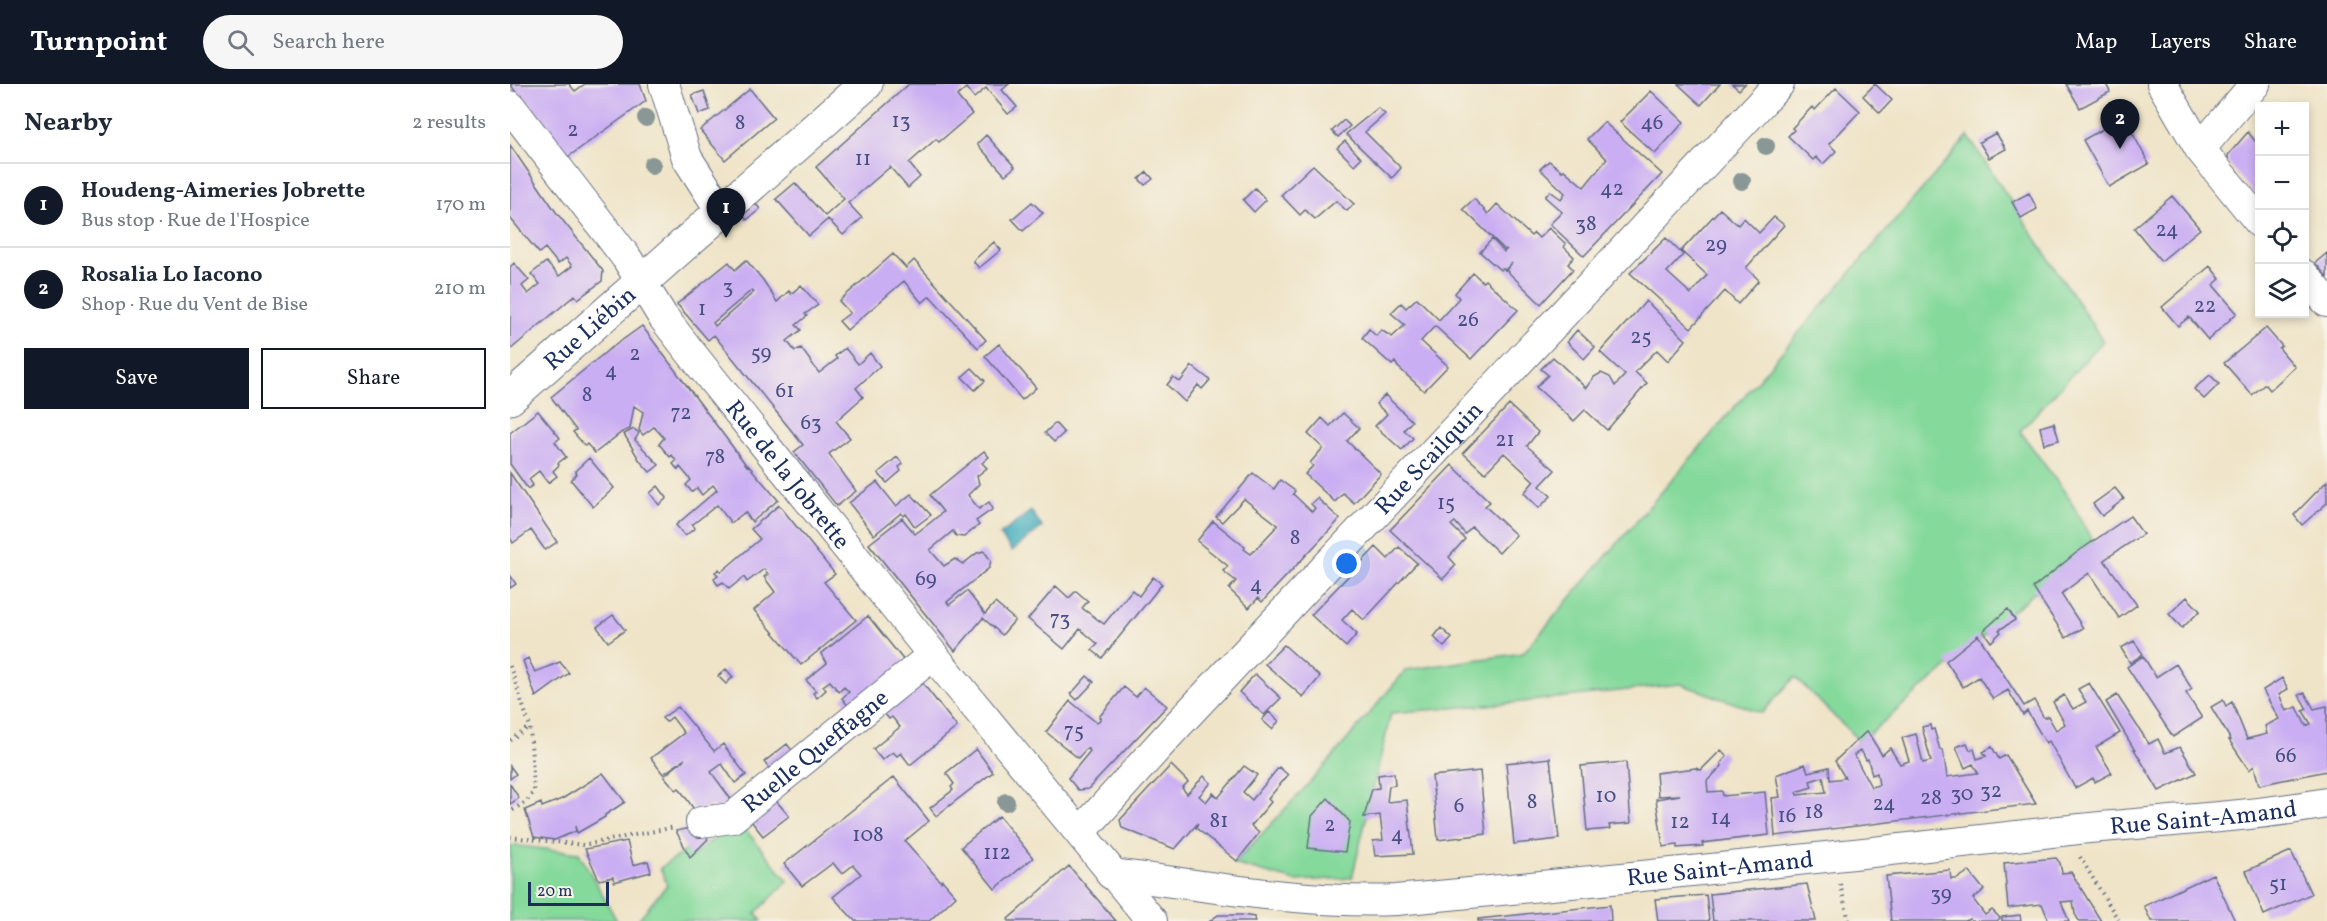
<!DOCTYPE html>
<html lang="en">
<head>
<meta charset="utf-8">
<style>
  :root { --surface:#fff; --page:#f6f6f7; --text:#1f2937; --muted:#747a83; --line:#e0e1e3; --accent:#111827 }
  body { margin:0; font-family:Vollkorn,serif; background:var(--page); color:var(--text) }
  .controls { position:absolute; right:18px; top:18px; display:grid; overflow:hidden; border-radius:0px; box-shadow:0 3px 9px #0003 }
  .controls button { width:54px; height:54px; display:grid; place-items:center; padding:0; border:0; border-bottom:2px solid var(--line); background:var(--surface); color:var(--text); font:30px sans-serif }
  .scale { position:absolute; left:18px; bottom:15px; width:81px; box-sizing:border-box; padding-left:6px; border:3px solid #1b2f5e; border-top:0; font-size:16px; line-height:21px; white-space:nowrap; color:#1b2f5e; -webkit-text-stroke:4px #f7f3e8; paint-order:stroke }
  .you { position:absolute; left:837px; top:480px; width:21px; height:21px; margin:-15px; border:4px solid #fff; border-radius:50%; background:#1a73e8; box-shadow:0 0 0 9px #1a73e833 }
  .badge { display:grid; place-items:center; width:39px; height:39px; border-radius:50%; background:var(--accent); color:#fff; font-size:20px; font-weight:700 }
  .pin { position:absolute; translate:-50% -50px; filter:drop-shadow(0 2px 3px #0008) }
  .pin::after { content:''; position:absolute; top:32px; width:21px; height:18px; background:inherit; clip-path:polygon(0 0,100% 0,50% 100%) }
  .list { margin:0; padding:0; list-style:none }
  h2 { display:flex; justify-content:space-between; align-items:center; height:78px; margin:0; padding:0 24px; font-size:26px }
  h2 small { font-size:20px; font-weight:400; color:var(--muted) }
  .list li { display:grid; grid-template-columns:39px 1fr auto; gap:18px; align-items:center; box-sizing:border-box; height:84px; padding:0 24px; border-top:2px solid var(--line) }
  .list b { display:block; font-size:22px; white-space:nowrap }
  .list p { margin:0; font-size:20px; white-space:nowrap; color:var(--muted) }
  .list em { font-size:20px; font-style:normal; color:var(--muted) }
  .actions { display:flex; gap:12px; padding:18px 24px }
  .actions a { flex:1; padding:14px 0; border:2px solid var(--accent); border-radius:0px; text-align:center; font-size:21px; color:var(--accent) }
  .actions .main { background:var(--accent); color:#fff }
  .icon { flex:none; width:33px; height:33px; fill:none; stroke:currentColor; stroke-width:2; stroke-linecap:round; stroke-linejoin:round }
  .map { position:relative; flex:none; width:1817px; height:837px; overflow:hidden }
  header { display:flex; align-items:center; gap:36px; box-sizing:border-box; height:84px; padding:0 30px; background:var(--accent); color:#fff }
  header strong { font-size:28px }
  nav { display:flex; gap:33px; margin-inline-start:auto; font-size:21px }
  .search { width:420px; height:54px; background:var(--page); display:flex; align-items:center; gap:15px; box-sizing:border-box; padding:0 21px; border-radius:33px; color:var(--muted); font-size:22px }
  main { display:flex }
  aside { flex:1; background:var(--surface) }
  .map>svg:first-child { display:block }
</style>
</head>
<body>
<header>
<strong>Turnpoint</strong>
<div class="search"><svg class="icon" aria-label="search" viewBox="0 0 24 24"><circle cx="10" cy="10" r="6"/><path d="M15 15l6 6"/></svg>Search here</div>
<nav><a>Map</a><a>Layers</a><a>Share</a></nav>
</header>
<main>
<aside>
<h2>Nearby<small>2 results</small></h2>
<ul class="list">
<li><span class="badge">1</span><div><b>Houdeng-Aimeries Jobrette</b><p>Bus stop · Rue de l'Hospice</p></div><em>170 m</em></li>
<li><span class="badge">2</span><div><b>Rosalia Lo Iacono</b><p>Shop · Rue du Vent de Bise</p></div><em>210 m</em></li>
</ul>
<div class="actions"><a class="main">Save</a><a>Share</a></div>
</aside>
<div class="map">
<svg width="1817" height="837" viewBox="0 0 1817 837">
  <rect width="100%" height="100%" fill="#f7f3e8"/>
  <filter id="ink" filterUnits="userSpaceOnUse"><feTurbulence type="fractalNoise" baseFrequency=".0167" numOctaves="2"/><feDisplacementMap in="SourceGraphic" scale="12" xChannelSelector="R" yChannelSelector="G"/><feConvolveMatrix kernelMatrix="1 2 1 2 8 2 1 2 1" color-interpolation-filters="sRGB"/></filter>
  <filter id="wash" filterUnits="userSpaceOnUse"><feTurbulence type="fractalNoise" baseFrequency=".008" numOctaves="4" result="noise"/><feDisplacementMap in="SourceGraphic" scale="24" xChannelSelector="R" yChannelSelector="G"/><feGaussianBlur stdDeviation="1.35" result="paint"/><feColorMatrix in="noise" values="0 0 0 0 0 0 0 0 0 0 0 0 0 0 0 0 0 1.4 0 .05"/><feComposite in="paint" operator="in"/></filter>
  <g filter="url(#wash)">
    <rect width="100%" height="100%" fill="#efe4c8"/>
    <path fill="#85d99b" stroke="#50847c" stroke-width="1.5" d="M1458 52 1593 257 1510 347 1559 414 1583 458 1350 658 1285 593 1252 629 1170 600 1012 618 881 629 842 794 785 797 724 780 814 683 896 586 1013 569Z
      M230 739 278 797 246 829 252 837H127L157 801 150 784 178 765 183 772 202 756Z
      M0 761 69 769 107 837H0Z"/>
    <path fill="#3fadbd" stroke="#2d6e8e" stroke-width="1.5" d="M521 427 532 443 502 467 490 451Z"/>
    <g id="blocks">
      <path fill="#caaef3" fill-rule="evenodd" d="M0 0H59L65 7 75 0H130L136 17 55 75Z
        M399 0H499L492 6 507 23 498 30 476 4 464 14 456 4 447 12 462 30 429 58 426 55 399 79 410 93 398 104 380 83 338 119 352 134 333 151 318 135 299 152 266 115 285 99 315 132 334 115 306 83Z
        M1168 0H1210L1191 21Z
        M1222 0H1235L1229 6Z
        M1365 0 1382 16 1370 29 1353 12Z
        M1556 0H1596L1600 8 1570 24Z
        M1326 4 1350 27 1319 60 1326 67 1313 80 1306 73 1303 76 1278 52 1284 46 1282 44 1302 23 1305 26Z
        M240 5 264 34 215 76 190 46Z
        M194 7 200 26 189 30 182 11Z
        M1141 7 1174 38 1145 70 1110 38Z
        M868 24 875 30 855 48 891 84 882 94 836 50Z
        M1614 33 1639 80 1599 103 1573 56Z
        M834 36 840 42 828 53 822 47Z
        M1094 38 1152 90 1074 172 1040 140 1052 128 1035 113 1040 107 1051 115 1055 109 1030 85 1039 77 1052 87 1054 86 1074 103 1097 75 1077 55Z
        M1738 48 1749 62V116L1718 79V71Z
        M1486 49 1496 65 1479 74 1469 58Z
        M476 51 505 83 495 91 467 60Z
        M835 57 851 74 844 81 827 64Z
        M0 61 46 128 93 187 92 197 68 215 65 211 0 266V183L4 179 19 196 12 202 18 210 30 200 21 190 36 178 49 192 62 182 56 174 48 180 35 164 29 169 0 134Z
        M803 81 844 120 837 127 826 117 805 135 795 126 790 131 771 111Z
        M637 88 643 95 635 101 629 95Z
        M745 104 756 116 744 128 733 116Z
        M1519 109 1527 125 1511 134 1502 118Z
        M1662 112 1690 145 1651 177 1624 144Z
        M964 115 978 130 987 120 1021 152 1024 149 1029 154 1039 144 1056 160 1054 163 1064 173 1058 180 1063 185 1031 220 996 186 1002 179 995 186 992 184 990 186 970 168 982 155 994 168 997 165 995 166 953 125Z
        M522 118 533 129 513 147 502 135Z
        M246 120 250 125 237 136 233 131Z
        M1210 125 1228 141 1234 134 1249 149 1264 133 1274 141 1236 184 1249 196 1228 220 1215 207 1181 244 1120 189 1156 154 1173 171 1157 188 1181 210 1197 191 1171 167Z
        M484 158 491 166 469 184 463 177Z
        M1817 169V193L1805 179Z
        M383 170 396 184 404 176 476 256 468 264 420 212 412 219 394 197 337 246 329 237 340 229 329 217Z
        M236 176 253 196 267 218 279 207 281 210 291 201 308 221 295 230 297 232 286 241 291 246 277 257 285 267 291 264 309 289 327 275 325 272 335 264 348 280 360 269 370 282 346 304 353 313 326 337 340 354 319 370 346 407 327 422 284 368 293 361 204 251 198 256 167 220 219 178 225 186ZM242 206 244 208 205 242 203 239Z
        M1700 182 1710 195 1703 201 1727 229 1698 256 1679 233 1668 242 1652 223Z
        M963 189 973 198 975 196 1008 226 961 275 925 242 911 257 938 282 914 307 888 283 885 278 882 281 852 254 859 245 866 252 871 246 882 253 895 241 881 229 891 219 896 224 907 214 929 236 949 214 945 209Z
        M1136 217 1176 256 1158 277 1147 266 1125 288 1137 299 1097 346 1075 326 1064 337 1026 303 1038 291 1031 285 1043 273 1076 304 1084 293 1091 289 1100 293 1105 302 1115 291 1090 268Z
        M132 242 237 382 238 381 268 416 242 438 235 428 221 439 207 421 182 441 185 444 175 452 166 441 207 406 203 401 192 411 187 404 182 408 176 401 181 396 170 383 168 386 163 380 166 377 162 371 160 373 149 360 154 354 145 344 144 343 133 351 129 346 133 328 124 322 120 345 112 348 85 369 77 360 75 362 63 348 66 346 41 313 97 267Z
        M1756 244 1772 262 1769 264 1785 283 1760 306 1755 300 1742 311 1714 279Z
        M1067 246 1085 263 1074 275 1057 258Z
        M489 260 526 304 512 316 475 272Z
        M682 282 700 296 692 305 688 301 675 318 657 301 663 293 670 298Z
        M462 284 475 297 465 306 452 293Z
        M1700 291 1709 300 1694 315 1684 305Z
        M875 311 902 337 894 346 903 354 892 366 865 342 877 330 866 320Z
        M999 321 1028 348 1017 362 1045 386 1030 402 1041 412 1029 424 1014 409 1024 397 994 369 975 389 953 369Z
        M28 327 50 354 45 358 56 373 48 379 49 381 43 387 47 392 38 399 29 387 19 395 23 401 18 405 0 380V349Z
        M833 329 849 344 837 357 871 390 844 419 833 409 825 418 795 390 803 382 800 379 813 364 798 350 812 334 820 342Z
        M545 339 554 349 544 358 535 349Z
        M1544 339 1549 356 1534 360 1530 343Z
        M124 345 129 349 125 356 149 381 140 388 130 377 114 350Z
        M474 367 479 373 472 379 477 384 467 392 469 400 458 411 469 425 479 418 483 425 466 437 469 441 454 453 446 452 443 447 420 466 434 482 445 475 453 480 467 469 474 467 481 477 479 484 437 518 439 521 457 507 475 530 485 519 505 536 492 551 473 534 445 567 359 460 392 434 405 450 421 438 433 428 420 411Z
        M387 373 393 380 389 383 391 387 377 399 368 389Z
        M79 374 104 404 83 423 61 396 67 390 65 387Z
        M942 381 980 418 975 422 1006 451 989 469 962 443 955 450 945 438 941 441 955 455 939 473 946 481 933 495 880 446Z
        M0 389 47 458 35 466 21 446 3 459 0 454Z
        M743 389 764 405 770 396 785 407 783 410 802 428 805 424 801 420 807 414 830 435 752 518 748 514 739 524 719 505 726 497 713 487 718 482 687 457 703 437 735 463 734 465 741 470 768 441 734 415 712 438 706 433Z
        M1817 397V419L1792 441 1784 431Z
        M367 398 386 422 401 410 421 431 405 443 396 430 394 432 391 429 364 451 339 419Z
        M148 402 157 414 149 421 140 409Z
        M1605 404 1614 415 1592 432 1583 420Z
        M269 421 325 490 314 498 346 536 291 581 244 526 265 508 254 493 258 490 254 485 237 498 234 493 219 505 213 498 208 501 205 497 204 494 208 491 205 488 209 485 211 488 250 455 241 445Z
        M1620 432 1633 450 1594 476 1627 521 1609 534 1579 489 1551 510 1573 544 1556 554 1523 504 1566 469Z
        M866 463 878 475 889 463 907 479 854 536 842 525 832 536 847 550 836 563 801 531Z
        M0 491 6 500 0 504Z
        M643 493 652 500 592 574 582 566 588 560 570 545 554 565 518 535 546 502 559 514 566 507 578 517 572 524 594 540 622 506 629 512Z
        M1677 513 1690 527 1672 544 1659 530Z
        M1498 525 1505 536 1489 546 1491 548 1481 558 1473 547Z
        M103 531 115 546 98 558 87 543Z
        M358 532 395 578 343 628 332 614 339 608 334 603 329 608 320 597 313 602 316 606 307 614 303 609 306 607 296 596 317 579 311 570Z
        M931 544 942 554 934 563 924 553Z
        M1468 551 1514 622 1524 616 1534 634 1538 632 1546 646 1555 640 1543 618 1554 611 1563 625 1576 618 1568 605 1579 599 1610 649 1586 663 1602 689 1585 698 1583 694 1565 704 1539 657 1536 659 1517 627 1513 631 1498 606 1483 615 1469 593 1453 603 1436 577Z
        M1624 557 1633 570 1620 579 1611 564Z
        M774 561 810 593 793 613 755 580Z
        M1633 572 1646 593 1666 580 1682 605 1676 609 1692 634 1663 653 1617 583Z
        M18 574 25 588 50 578 59 589 26 613 13 577Z
        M216 585 223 593 216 600 208 592Z
        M745 590 771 614 754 631 729 608Z
        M407 592 447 643 400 681 391 669 387 672 383 668 372 676 363 665 390 643 382 633 379 635 368 622Z
        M577 592 584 598 567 616 561 610Z
        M1772 594 1778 605 1769 610 1776 627 1787 623 1796 642 1801 640 1793 627 1797 625 1789 611 1795 609 1804 625 1817 622V687L1749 701 1744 682 1739 686 1719 656H1721L1701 623 1713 616 1716 622 1722 618 1737 655 1757 650 1755 642 1769 635 1753 606Z
        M614 603 626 613 634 603 657 622 578 705 568 706 558 694 580 667 577 664 568 674 536 648 560 617 587 639 591 634 589 633Z
        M1607 611 1639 660 1648 655 1655 669 1670 663 1686 689 1649 707 1596 618Z
        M168 623 204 667 213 660 236 691 225 699 212 680 201 688 223 718 207 728 202 721 188 731 169 704 166 706 154 692 175 675 153 690 141 674 174 649 162 633 156 638 152 634Z
        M759 628 769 637 762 645 752 636Z
        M1420 641 1421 646 1424 645 1430 666H1433L1437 693 1468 689 1463 680 1455 684 1446 663 1457 659 1460 666 1464 665 1467 675 1476 672 1473 668 1482 663 1489 675 1496 671 1526 720 1265 752 1262 714 1270 713 1266 691 1295 680 1298 688 1319 683 1320 696 1335 694 1325 677 1357 647 1372 671 1380 664 1390 680 1399 677 1392 654 1406 650 1413 679 1421 677 1412 643ZM1351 666 1356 676 1358 675 1362 691 1367 689 1369 701 1361 703 1344 671ZM1313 693 1316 708 1287 711 1286 708 1302 703 1300 697Z
        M277 660 287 673 264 691 254 678Z
        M466 665 483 688 426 732 420 724 443 706 441 703 444 700 436 689Z
        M1211 666 1217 672 1211 679 1212 682 1197 697 1198 708 1212 707 1213 712 1255 708 1259 751 1192 759 1193 762 1167 764V761L1153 763 1146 715 1170 711 1148 712 1146 689 1186 684 1191 686Z
        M1040 674 1049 755 1004 760 996 679Z
        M1116 678 1121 739 1099 741 1100 745 1077 747 1071 682Z
        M661 681 678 698 672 704 677 710 694 692 701 699 689 712 696 718 703 709 708 714 734 682 747 691 733 708 742 716 769 683 778 691 758 715 761 718 741 742 749 749 727 777 686 744 688 739 665 765 612 744 610 736Z
        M0 682 6 690 0 695Z
        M970 687 976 750 928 756 922 692Z
        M93 689 115 718 95 731V733L67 749 65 742 66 747 45 756 24 753 15 726 31 719 32 723 52 715Z
        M884 689 885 701 879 702 877 718 897 716 903 770 865 772 863 757 873 756 870 731 854 733 862 705 869 704 868 691Z
        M384 693 419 737 395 757 431 798 432 796 446 812 419 837H345L323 813 351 790 343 781 332 790 323 779 292 802 274 780Z
        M0 700 9 714 0 720Z
        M262 712 279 732 253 752 237 732Z
        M818 714 840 738 835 768 798 764 802 732Z
        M489 732 523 774 485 805 451 763Z
        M191 742 198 755 180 773 166 747Z
        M117 757 123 781 138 777 141 788 104 798 103 793 89 796 75 765Z
        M1781 767 1801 810 1754 831 1736 787Z
        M1546 774 1550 779 1552 789 1561 788 1591 837H1569L1565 830 1563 817 1551 818 1559 837H1539L1532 820 1498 824 1494 779Z
        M559 782 606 837H499L498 835Z
        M1440 786 1441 795H1447L1459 787 1474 806 1463 815 1475 831 1482 826 1490 834 1487 837H1461L1460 835 1454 837H1381L1376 792Z
        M1703 790 1725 837H1641L1634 822Z
        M1297 800 1306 837H1203L1200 810Z
        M1196 811 1199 837H1148L1145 815Z
        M1100 821 1101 837H968V835Z
        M708 831H732L744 833 745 837H700Z
        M1510 831 1511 837H1492V833Z"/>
    </g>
  </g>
  <g filter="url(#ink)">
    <use href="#blocks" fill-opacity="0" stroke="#656e83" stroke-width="1.5"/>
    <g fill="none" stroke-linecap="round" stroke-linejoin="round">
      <defs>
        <g id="minor">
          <path d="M154 0 177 74 211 127"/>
          <path d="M1652 0 1690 65 1750 139"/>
          <path id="s1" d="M0 22 116 173 153 233 181 269 423 571 642 837"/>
          <path d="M1690 65 1745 0"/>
          <path d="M1794 191 1817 218"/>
          <path id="s2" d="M191 738 222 734 423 571"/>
          <path id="s3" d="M570 749 664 645 1269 0"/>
          <path id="s4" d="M601 790C696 801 790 820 886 816 1108 795 1329 773 1550 747 1639 737 1729 735 1817 719"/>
        </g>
        <g id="major">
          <path id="s5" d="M0 314 356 0"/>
        </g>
      </defs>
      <use href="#minor" stroke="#656e83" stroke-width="32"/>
      <use href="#major" stroke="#656e83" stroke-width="35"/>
      <path stroke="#656e83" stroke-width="4" stroke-dasharray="1.5 4.5" stroke-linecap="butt" d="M0 582 20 643 24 707 17 717 0 728
        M0 656 19 643
        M0 753 74 761 165 743
        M1570 773 1609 837
        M1330 800 1339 837"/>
      <use href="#minor" stroke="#fff" stroke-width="30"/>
      <use href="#major" stroke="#fff" stroke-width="33"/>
    </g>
    <g fill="#899896">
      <circle cx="136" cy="34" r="9"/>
      <circle cx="1256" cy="62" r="9"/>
      <circle cx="142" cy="81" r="9"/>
      <circle cx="1232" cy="97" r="9"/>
      <circle cx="496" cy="718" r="9"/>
    </g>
  </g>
  <g text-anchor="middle" stroke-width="6" stroke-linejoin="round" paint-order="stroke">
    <g font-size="21" fill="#474f83">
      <text x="391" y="43">13</text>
      <text x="230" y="45">8</text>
      <text x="1142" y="45">46</text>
      <text x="63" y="52">2</text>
      <text x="353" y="81">11</text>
      <text x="1102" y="111">42</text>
      <text x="1076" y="146">38</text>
      <text x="1657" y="152">24</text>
      <text x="1206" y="167">29</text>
      <text x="218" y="209">3</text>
      <text x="1695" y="228">22</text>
      <text x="192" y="231">1</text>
      <text x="958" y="242">26</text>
      <text x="1131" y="259">25</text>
      <text x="251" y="275">59</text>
      <text x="125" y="276">2</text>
      <text x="101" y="293">4</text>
      <text x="275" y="313">61</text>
      <text x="77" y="317">8</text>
      <text x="171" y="335">72</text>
      <text x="301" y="345">63</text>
      <text x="995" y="362">21</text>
      <text x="205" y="379">78</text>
      <text x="936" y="425">15</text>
      <text x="785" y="460">8</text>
      <text x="416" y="501">69</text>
      <text x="746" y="507">4</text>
      <text x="550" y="541">73</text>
      <text x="564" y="653">75</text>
      <text x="1776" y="678">66</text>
      <text x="1481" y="713">32</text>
      <text x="1452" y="716">30</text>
      <text x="1096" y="718">10</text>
      <text x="1421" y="720">28</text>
      <text x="1022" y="724">8</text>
      <text x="1374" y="726">24</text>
      <text x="949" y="728">6</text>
      <text x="1304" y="734">18</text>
      <text x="1277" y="738">16</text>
      <text x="1211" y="740">14</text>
      <text x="709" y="743">81</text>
      <text x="1170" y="744">12</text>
      <text x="820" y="747">2</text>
      <text x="358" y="757">108</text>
      <text x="887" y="757">4</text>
      <text x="487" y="775">112</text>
      <text x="1768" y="806">51</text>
      <text x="1431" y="816">39</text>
    </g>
    <g font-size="24" fill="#1b2f5e" stroke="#f7f3e8">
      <text dy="8" stroke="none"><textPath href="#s5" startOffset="106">Rue Liébin</textPath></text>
      <text dy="8" stroke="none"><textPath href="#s3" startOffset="512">Rue Scailquin</textPath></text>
      <text dy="8" stroke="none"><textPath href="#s1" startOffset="462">Rue de la Jobrette</textPath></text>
      <text dy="8" stroke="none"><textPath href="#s2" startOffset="138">Ruelle Queffagne</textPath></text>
      <text dy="8" stroke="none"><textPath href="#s4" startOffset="1098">Rue Saint-Amand</textPath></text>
      <text dy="8" stroke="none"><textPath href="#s4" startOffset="612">Rue Saint-Amand</textPath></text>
    </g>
  </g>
</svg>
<div class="controls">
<button>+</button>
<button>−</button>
<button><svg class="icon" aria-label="locate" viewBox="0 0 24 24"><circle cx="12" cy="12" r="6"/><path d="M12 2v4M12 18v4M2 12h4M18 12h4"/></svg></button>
<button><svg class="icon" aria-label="layers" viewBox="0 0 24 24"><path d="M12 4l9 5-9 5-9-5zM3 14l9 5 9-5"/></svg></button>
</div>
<div class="scale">20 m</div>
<div class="you"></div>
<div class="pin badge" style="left:216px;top:154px">1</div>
<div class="pin badge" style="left:1610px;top:65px">2</div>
</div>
</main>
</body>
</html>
